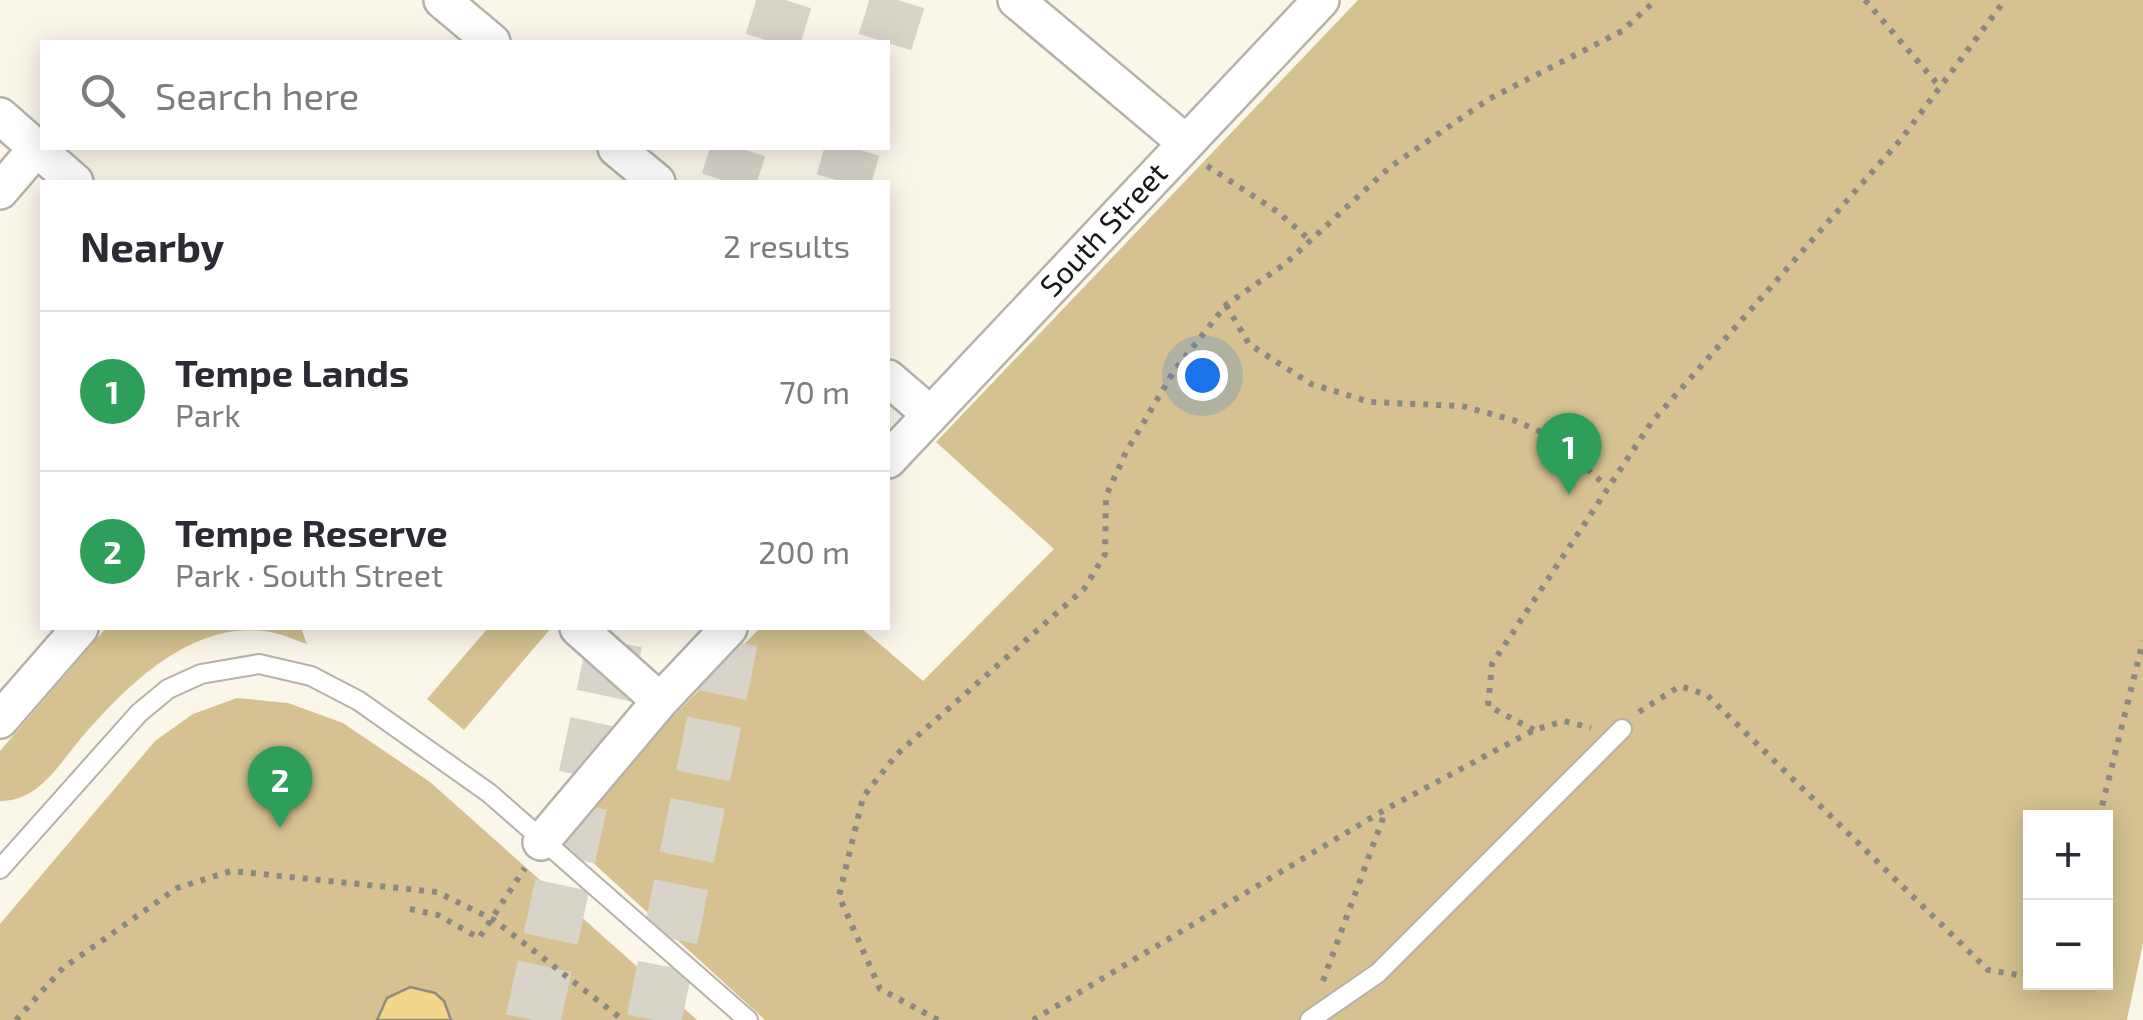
<!DOCTYPE html>
<html lang="en">
<head>
<meta charset="utf-8">
<style>
  :root { --surface:#fff; --page:#f2f2f3; --text:#2b2b33; --muted:#7c7c81; --line:#e1e1e2; --accent:#746130 }
  body { margin:0; font-family:"Exo 2",sans-serif; background:var(--page); color:var(--text) }
  .controls { position:absolute; right:30px; bottom:30px; display:grid; overflow:hidden; border-radius:0px; box-shadow:0 5px 25px #0003 }
  .controls button { width:90px; height:90px; display:grid; place-items:center; padding:0; border:0; border-bottom:2px solid var(--line); background:var(--surface); color:var(--text); font:50px sans-serif }
  .you { position:absolute; left:1202px; top:375px; width:35px; height:35px; margin:-25px; border:8px solid #fff; border-radius:50%; background:#1a73e8; box-shadow:0 0 0 15px #1a73e833 }
  .badge { display:grid; place-items:center; width:65px; height:65px; border-radius:50%; background:var(--accent); color:#fff; font-size:32px; font-weight:700 }
  .pin { position:absolute; translate:-50% -82px; filter:drop-shadow(0 2px 5px #0008) }
  .pin::after { content:''; position:absolute; top:52px; width:35px; height:30px; background:inherit; clip-path:polygon(0 0,100% 0,50% 100%) }
  .list { margin:0; padding:0; list-style:none }
  h2 { display:flex; justify-content:space-between; align-items:center; height:130px; margin:0; padding:0 40px; font-size:42px }
  h2 small { font-size:32px; font-weight:400; color:var(--muted) }
  .list li { display:grid; grid-template-columns:65px 1fr auto; gap:30px; align-items:center; box-sizing:border-box; height:160px; padding:0 40px; border-top:2px solid var(--line) }
  .list b { display:block; font-size:38px; white-space:nowrap }
  .list p { margin:0; font-size:32px; white-space:nowrap; color:var(--muted) }
  .list em { font-size:32px; font-style:normal; color:var(--muted) }
  .icon { flex:none; width:55px; height:55px; fill:none; stroke:currentColor; stroke-width:2; stroke-linecap:round; stroke-linejoin:round }
  .map { position:relative; flex:none; width:2143px; height:1020px; overflow:hidden }
  .search { position:absolute; background:var(--surface); box-shadow:0 5px 25px #0003; left:40px; top:40px; width:850px; height:110px; display:flex; align-items:center; gap:25px; box-sizing:border-box; padding:0 35px; border-radius:0px; color:var(--muted); font-size:38px }
  .panel { position:absolute; background:var(--surface); box-shadow:0 5px 25px #0003; left:40px; top:180px; width:850px; height:450px; border-radius:0px }
  .map>svg:first-child { display:block }
</style>
</head>
<body>
<div class="map">
<svg width="2143" height="1020" viewBox="0 0 2143 1020">
  <rect width="100%" height="100%" fill="#faf6ea"/>
  <path fill="#d5c290" fill-rule="evenodd" d="M1358 0H2143V943L2127 1020H765L567 839 566 825 760 628H861L923 681 1054 549 936 442ZM2030 818H2106V982H2030Z
    M106 628H301L307 644C295 640 282 634 270 632 191 618 123 689 77 743 56 769 37 801 0 801V751Z
    M488 628H551L464 730 427 699Z
    M237 698 288 703 343 723 430 782 697 1020H0V924L155 741 193 714Z"/>
  <path fill="#f3d689" stroke="#908c82" stroke-width="2.5" d="M410 987 435 993 444 1001 451 1020H377L387 998Z"/>
  <g fill="none" stroke-linecap="round" stroke-linejoin="round">
    <path stroke="#d8d4ca" stroke-width="55" stroke-dasharray="55 28" stroke-linecap="butt" d="M772 42 785 0
      M885 42 898 0
      M728 182 739 148
      M843 182 853 148
      M533 1020 618 628
      M654 1020 733 628"/>
    <defs>
      <path id="service" d="M0 869 139 713 168 689 201 674 259 664 311 676 359 701 489 793 748 1020
        M1310 1020 1378 973 1622 729"/>
      <path id="minor" d="M442 0 492 42
        M1016 0 1186 143
        M0 116 75 182
        M616 148 657 182
        M0 191 37 148
        M888 378 930 414
        M888 460 1321 0
        M578 628 660 701
        M0 720 80 628
        M541 842 660 701 729 628"/>
    </defs>
    <use href="#service" stroke="#b6b2a8" stroke-width="22"/>
    <use href="#minor" stroke="#b6b2a8" stroke-width="40"/>
    <path stroke="#8c8981" stroke-width="6" stroke-dasharray="5 8" stroke-linecap="butt" d="M1865 0 1940 87
      M1207 166 1278 212 1311 241
      M1226 305 1249 344 1311 384 1370 402 1462 406 1513 420 1553 437 1606 486
      M1639 712 1680 686 1707 695 1988 970 2018 975 2030 971
      M1534 730 1488 706 1492 664 1651 423 1902 138 2005 0
      M2099 818 2143 641
      M410 909 438 915 479 938 525 868
      M1323 981 1386 810
      M16 1020 63 968 177 888 231 871 437 892 494 920 623 1020
      M938 1020 880 989 839 896 863 797 897 754 1084 589 1105 554 1106 496 1126 452 1174 371 1226 305 1286 263 1390 167 1489 99 1622 31 1656 0
      M1033 1020 1386 809 1534 730 1564 721 1591 728"/>
    <use href="#service" stroke="#fff" stroke-width="18"/>
    <use href="#minor" stroke="#fff" stroke-width="35"/>
  </g>
  <g text-anchor="middle" stroke-width="8" stroke-linejoin="round" paint-order="stroke">
    <g font-size="30" fill="#181612" stroke="#fff">
      <text transform="translate(1104 230) rotate(-47)" y="10">South Street</text>
    </g>
  </g>
</svg>
<div class="controls">
<button>+</button>
<button>−</button>
</div>
<div class="you"></div>
<div class="pin badge" style="left:1569px;top:495px;background:#2e9e5b">1</div>
<div class="pin badge" style="left:280px;top:828px;background:#2e9e5b">2</div>
<div class="search"><svg class="icon" aria-label="search" viewBox="0 0 24 24"><circle cx="10" cy="10" r="6"/><path d="M15 15l6 6"/></svg>Search here</div>
<section class="panel">
<h2>Nearby<small>2 results</small></h2>
<ul class="list">
<li><span class="badge" style="background:#2e9e5b">1</span><div><b>Tempe Lands</b><p>Park</p></div><em>70 m</em></li>
<li><span class="badge" style="background:#2e9e5b">2</span><div><b>Tempe Reserve</b><p>Park · South Street</p></div><em>200 m</em></li>
</ul>
</section>
</div>
</body>
</html>
